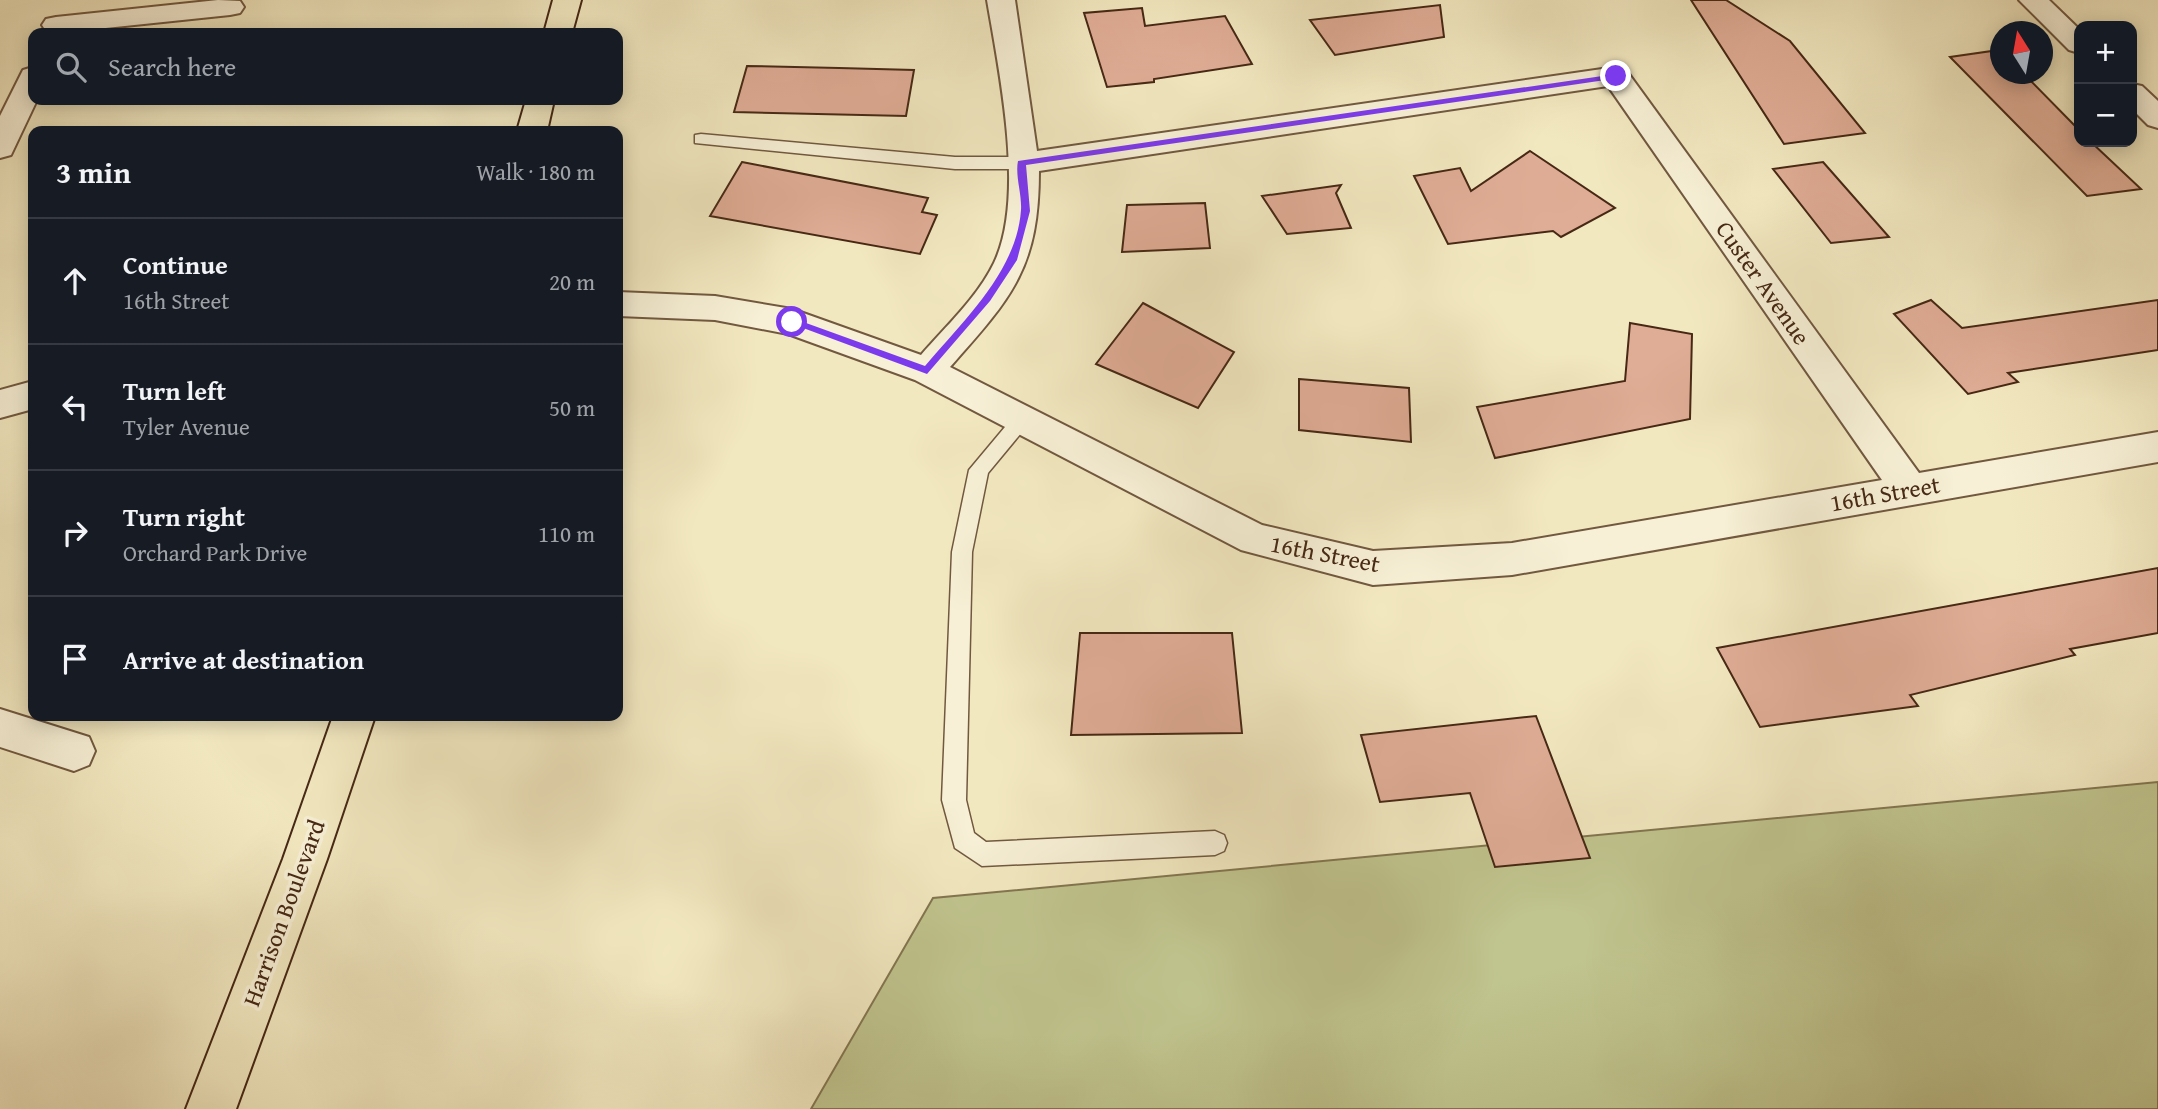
<!DOCTYPE html>
<html lang="en">
<head>
<meta charset="utf-8">
<style>
  :root { --surface:#171b24; --page:#242831; --text:#f1f3f6; --muted:#9ea1a6; --line:#363941 }
  body { margin:0; font-family:"Gentium Book Plus",serif; background:var(--page); color:var(--text) }
  .controls { position:absolute; right:21px; top:21px; display:grid; overflow:hidden; border-radius:14px; box-shadow:0 4px 18px #0003 }
  .controls button { width:63px; height:63px; display:grid; place-items:center; padding:0; border:0; border-bottom:2px solid var(--line); background:var(--surface); color:var(--text); font:35px sans-serif }
  .compass { position:absolute; left:1990px; top:21px; width:63px; height:63px; border-radius:50%; background:var(--surface); box-shadow:0 4px 18px #0003; rotate:349deg }
  .stop { position:absolute; width:21px; height:21px; margin:-16px; border:5px solid #7c3aed; border-radius:50%; background:#fff }
  .stop.end { background:#7c3aed; border-color:#fff; box-shadow:0 2px 7px #0008 }
  .list { margin:0; padding:0; list-style:none }
  h2 { display:flex; justify-content:space-between; align-items:center; height:91px; margin:0; padding:0 28px; font-size:30px }
  h2 small { font-size:23px; font-weight:400; color:var(--muted) }
  .list li { display:grid; grid-template-columns:46px 1fr auto; gap:21px; align-items:center; box-sizing:border-box; height:126px; padding:0 28px; border-top:2px solid var(--line) }
  .list b { display:block; font-size:26px; white-space:nowrap }
  .list p { margin:0; font-size:23px; white-space:nowrap; color:var(--muted) }
  .list em { font-size:23px; font-style:normal; color:var(--muted) }
  .icon { flex:none; width:38px; height:38px; fill:none; stroke:currentColor; stroke-width:2; stroke-linecap:round; stroke-linejoin:round }
  .map { position:relative; flex:none; width:2158px; height:1109px; overflow:hidden }
  .search { position:absolute; background:var(--surface); box-shadow:0 4px 18px #0003; left:28px; top:28px; width:595px; height:77px; display:flex; align-items:center; gap:18px; box-sizing:border-box; padding:0 24px; border-radius:14px; color:var(--muted); font-size:26px }
  .panel { position:absolute; background:var(--surface); box-shadow:0 4px 18px #0003; left:28px; top:126px; width:595px; height:595px; border-radius:14px }
  .map>svg:first-child { display:block }
</style>
</head>
<body>
<div class="map">
<svg width="2158" height="1109" viewBox="0 0 2158 1109">
  <rect width="100%" height="100%" fill="#f2e8c0"/>
  <filter id="stains"><feTurbulence type="fractalNoise" baseFrequency=".00286" numOctaves="4"/><feColorMatrix values="0 0 0 0 .2 0 0 0 0 .09 0 0 0 0 .02 0 0 0 .5 -.17"/></filter>
  <radialGradient id="worn" r=".72"><stop offset=".6" stop-color="#630" stop-opacity="0"/><stop offset="1" stop-color="#630" stop-opacity=".3"/></radialGradient>
  <path fill="#c0c48e" stroke="#837651" stroke-width="2" d="M2158 782V1109H811L933 898Z"/>
  <path fill="#dfac95" stroke="#462814" stroke-width="2" d="M1691 0H1726L1790 41 1865 133 1784 144Z
    M1440 5 1444 37 1335 55 1310 20Z
    M1142 8 1145 26 1225 16 1252 64 1154 79V82L1107 87 1084 13Z
    M1999 50 2000 74H2024L2079 130V142H2091L2141 189 2087 196 1950 57Z
    M747 66 839 68 914 70 906 116 734 112Z
    M1530 151 1615 208 1561 237 1553 231 1448 244 1414 176 1460 168 1471 191Z
    M742 162 928 198 922 212 937 215 920 254 710 216Z
    M1823 162 1889 237 1831 243 1773 169Z
    M1341 185 1336 193 1351 228 1287 234 1262 196Z
    M1205 203 1210 248 1122 252 1127 205Z
    M1931 300 1962 328 2158 300V350L2008 373 2018 382 1968 394 1894 314Z
    M1143 303 1234 352 1198 408 1096 364Z
    M1630 323 1692 334 1690 419 1495 458 1477 407 1625 381Z
    M1299 379 1409 388 1411 442 1299 430Z
    M2158 568V633L2070 649 2075 655 1910 695 1918 706 1760 727 1717 648Z
    M1080 633H1232L1242 733 1071 735Z
    M1536 716 1590 858 1495 867 1470 793 1380 802 1361 735Z"/>
  <g fill="none" stroke-linecap="round" stroke-linejoin="round">
    <defs>
      <path id="service" d="M701 134 955 157H1022L1030 163 1022 169H955L695 143V135Z
        M1022 412 1029 415 1032 420 988 473 972 552 966 800 974 833 986 842 1215 831 1224 835 1227 843 1224 851 1215 855 982 866 955 848 942 800 952 552 969 470 1015 415Z"/>
      <path id="minor" d="M218 0 240 1 244 7 240 13 230 15 58 33 46 31 42 25 46 19 56 17Z
        M987 0H1015L1037 151 1616 67 1626 70 1919 473 2158 432V462L1512 575 1373 585 1241 550 915 380 788 334 715 320 618 316V292L715 296 792 309 921 355C946 326 977 298 994 263 1026 197 999 71 987 0ZM1608 86 1882 480 1512 543 1373 551 1262 525 950 367C1012 297 1039 268 1039 171Z
        M2019 0H2049L2079 29V53L2069 50Z
        M33 67V100H37L11 155 0 158V116L23 70Z
        M2132 84 2142 86 2158 101V128L2148 125 2132 109Z
        M0 709 89 737 95 751 89 765 74 771 0 747Z"/>
      <path id="tertiary" d="M33 381V409L0 418V390Z"/>
      <path id="primary" d="M553 0H581L572 33H544Z
        M526 100H554L547 131H517Z
        M333 716H375L327 859 236 1109H186L283 859Z"/>
    </defs>
    <use href="#service" stroke="#71583f" stroke-width="3"/>
    <use href="#minor" stroke="#71583f" stroke-width="4"/>
    <use href="#tertiary" stroke="#71583f" stroke-width="4"/>
    <use href="#primary" stroke="#462814" stroke-width="4"/>
    <use href="#service" fill="#f7f0d6" fill-rule="evenodd"/>
    <use href="#minor" fill="#f7f0d6" fill-rule="evenodd"/>
    <use href="#tertiary" fill="#f7f0d6" fill-rule="evenodd"/>
    <use href="#primary" fill="#f2e8c0" fill-rule="evenodd"/>
  </g>
  <path fill="#7c3aed" d="M1616 74 1619 78 1026 165 1030 211 1017 260 990 301 927 374 787 322 795 319 925 366C963 321 1017 271 1021 210 1022 194 1015 176 1018 161Z"/>
  <g text-anchor="middle" stroke-width="7" stroke-linejoin="round" paint-order="stroke">
    <g font-size="24" fill="#462814" stroke="#f7f0d6">
      <text transform="translate(1763 283) rotate(55)" y="8">Custer Avenue</text>
      <text transform="translate(1885 494) rotate(-10)" y="8">16th Street</text>
      <text transform="translate(1325 554) rotate(11)" y="8">16th Street</text>
      <text transform="translate(284 913) rotate(-70)" y="8">Harrison Boulevard</text>
    </g>
  </g>
  <rect width="100%" height="100%" filter="url(#stains)"/>
  <rect width="100%" height="100%" fill="url(#worn)"/>
</svg>
<div class="controls">
<button>+</button>
<button>−</button>
</div>
<svg class="compass" viewBox="-18 -18 36 36"><path d="M0-13l5 13h-10z" fill="#e53935"/><path d="M0 13l5-13h-10z" fill="#9ea1a6"/></svg>
<div class="stop" style="left:792px;top:322px"></div>
<div class="stop end" style="left:1616px;top:76px"></div>
<div class="search"><svg class="icon" aria-label="search" viewBox="0 0 24 24"><circle cx="10" cy="10" r="6"/><path d="M15 15l6 6"/></svg>Search here</div>
<section class="panel">
<h2>3 min<small>Walk · 180 m</small></h2>
<ul class="list">
<li><svg class="icon" aria-label="ahead" viewBox="0 0 24 24"><path d="M12 20V5M6 11l6-6 6 6"/></svg><div><b>Continue</b><p>16th Street</p></div><em>20 m</em></li>
<li><svg class="icon" aria-label="left" viewBox="0 0 24 24"><path d="M17 20v-9H6M10 6l-5 5 5 5"/></svg><div><b>Turn left</b><p>Tyler Avenue</p></div><em>50 m</em></li>
<li><svg class="icon" aria-label="right" viewBox="0 0 24 24"><path d="M7 20v-9h11M14 6l5 5-5 5"/></svg><div><b>Turn right</b><p>Orchard Park Drive</p></div><em>110 m</em></li>
<li><svg class="icon" aria-label="arrive" viewBox="0 0 24 24"><path d="M6 21V4h12l-3 4 3 4H6"/></svg><div><b>Arrive at destination</b></div></li>
</ul>
</section>
</div>
</body>
</html>
